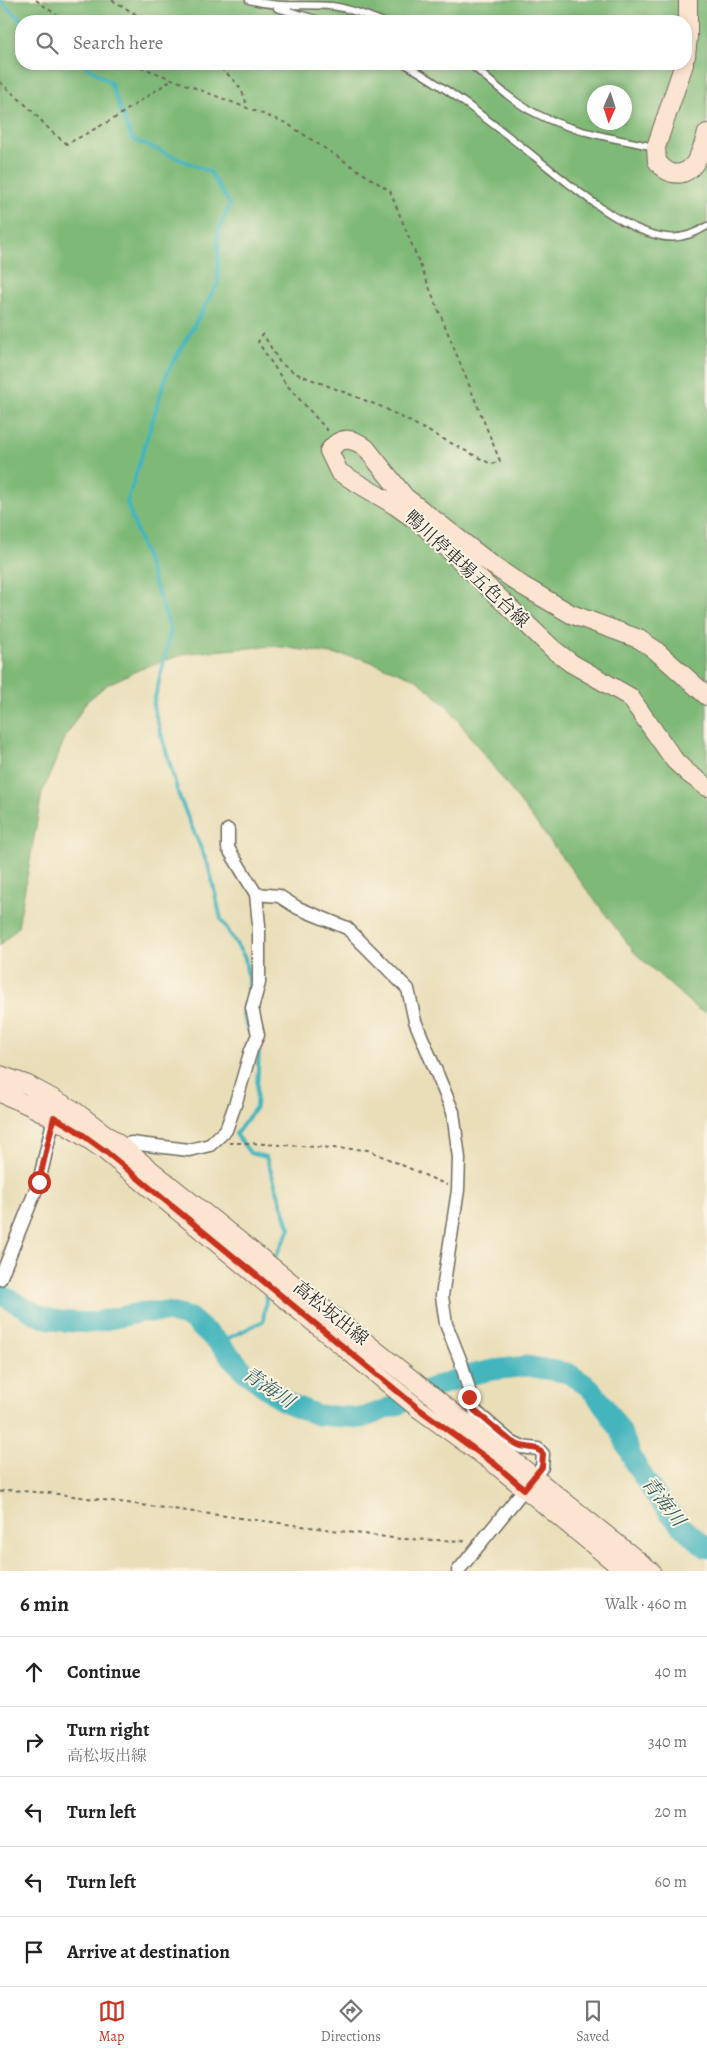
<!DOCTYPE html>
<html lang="en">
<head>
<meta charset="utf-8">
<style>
  :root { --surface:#fff; --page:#f2f2f2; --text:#222; --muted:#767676; --line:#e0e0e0; --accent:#c8321e }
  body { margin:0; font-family:Alegreya,"Noto Serif JP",serif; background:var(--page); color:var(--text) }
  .compass { position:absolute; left:587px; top:85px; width:45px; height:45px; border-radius:50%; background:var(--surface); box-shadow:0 2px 8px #0003; rotate:183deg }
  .stop { position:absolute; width:15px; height:15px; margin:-11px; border:4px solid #c8321e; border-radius:50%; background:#fff }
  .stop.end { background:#c8321e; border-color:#fff; box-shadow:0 1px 5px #0008 }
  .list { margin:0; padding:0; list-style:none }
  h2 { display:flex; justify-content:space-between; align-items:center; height:65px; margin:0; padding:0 20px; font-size:21px }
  h2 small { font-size:16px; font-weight:400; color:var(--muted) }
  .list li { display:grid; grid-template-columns:32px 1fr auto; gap:15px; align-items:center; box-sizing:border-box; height:70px; padding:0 20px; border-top:1px solid var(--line) }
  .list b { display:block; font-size:19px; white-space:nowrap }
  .list p { margin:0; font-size:16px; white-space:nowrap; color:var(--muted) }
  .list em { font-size:16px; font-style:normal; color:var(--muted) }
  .icon { flex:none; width:28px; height:28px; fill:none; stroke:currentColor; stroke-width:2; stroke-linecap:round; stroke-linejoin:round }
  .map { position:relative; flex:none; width:707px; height:1571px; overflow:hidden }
  .search { position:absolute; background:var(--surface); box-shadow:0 2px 8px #0003; left:15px; right:15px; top:15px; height:55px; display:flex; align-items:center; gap:12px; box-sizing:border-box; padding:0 18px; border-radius:20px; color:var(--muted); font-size:19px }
  .sheet { height:415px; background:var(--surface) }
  nav { display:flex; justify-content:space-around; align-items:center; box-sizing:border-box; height:70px; border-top:1px solid var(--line); background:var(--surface); font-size:14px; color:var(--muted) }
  nav a { display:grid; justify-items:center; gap:2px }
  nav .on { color:var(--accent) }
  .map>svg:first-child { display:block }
</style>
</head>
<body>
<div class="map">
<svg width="707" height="1571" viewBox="0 0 707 1571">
  <rect width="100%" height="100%" fill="#fcf5e5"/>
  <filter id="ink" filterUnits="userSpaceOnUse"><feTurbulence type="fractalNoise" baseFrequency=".02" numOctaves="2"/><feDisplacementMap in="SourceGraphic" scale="10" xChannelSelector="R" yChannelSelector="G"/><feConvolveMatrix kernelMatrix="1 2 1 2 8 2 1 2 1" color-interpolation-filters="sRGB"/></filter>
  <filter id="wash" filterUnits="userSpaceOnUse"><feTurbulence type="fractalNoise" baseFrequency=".0096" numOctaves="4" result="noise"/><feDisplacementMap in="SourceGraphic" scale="20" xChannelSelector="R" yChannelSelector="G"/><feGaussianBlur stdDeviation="1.12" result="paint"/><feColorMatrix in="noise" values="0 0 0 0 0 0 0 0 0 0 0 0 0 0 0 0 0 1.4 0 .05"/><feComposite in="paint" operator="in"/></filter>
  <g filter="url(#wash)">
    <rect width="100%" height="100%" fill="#eadeb9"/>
    <path fill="#7fb977" stroke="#557251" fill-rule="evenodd" d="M0 0H707V1012L697 1009 635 953 447 706 416 679 361 658 274 646 188 653 145 667 108 684 86 702 66 736 42 793 18 927 0 946ZM21 21H686V64H21ZM594 92H624V122H594Z"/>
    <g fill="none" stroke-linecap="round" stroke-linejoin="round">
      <path stroke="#45b5bd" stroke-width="4" d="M0 1 22 21
        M83 64 110 82 132 139 210 172 230 205 218 232V283L167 373 127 503 171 631 153 706 179 796 209 868 221 919 245 958 249 986 242 1015 253 1039
        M256 1045 259 1051 256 1107 236 1134 250 1153 266 1157 290 1229 273 1261
        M219 1343 263 1321 267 1292"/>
      <path stroke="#45b5bd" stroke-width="21" d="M0 1294 42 1317 59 1321 90 1323 143 1312H167L190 1318 219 1343 245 1372 283 1401 317 1415 362 1418 397 1405 431 1388 469 1375 493 1370 527 1366 568 1373 589 1387 602 1403 620 1430 634 1462 655 1495 681 1526 707 1548"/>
    </g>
  </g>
  <g filter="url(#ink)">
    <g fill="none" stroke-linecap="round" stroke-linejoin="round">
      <defs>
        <path id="lane" d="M249 0C279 8 303 4 332 6 348 8 366 15 381 21
          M277 8 323 21
          M405 64C451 90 493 124 535 157 567 182 620 229 660 236 677 240 693 235 707 226
          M470 64C491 81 511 101 535 113 571 132 615 138 654 147"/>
        <path id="street" d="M256 894 279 896 298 908 347 928 408 989 415 1021 453 1112 459 1158 458 1190 442 1296 446 1324 461 1362 475 1411 511 1442 521 1447 538 1449 543 1454 542 1467 458 1571
          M121 1146 131 1143 189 1150 210 1145 226 1130 236 1102 251 1050 258 1035 252 1008 259 983V925L256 894 228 848V830
          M0 1279 39 1182 54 1117"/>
        <path id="secondary" d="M686 56 688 37V0
          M684 64 656 147 657 161C661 167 665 171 672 173 695 178 702 149 707 133
          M707 696 654 649 639 639 571 614 523 586 491 564 405 497 366 448C352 437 340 436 329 451L339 472 396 506 424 526 554 650 571 663 630 697 675 761 688 773 707 787
          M0 1075 28 1085 72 1109 121 1146 651 1571
          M0 1093C38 1108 72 1127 105 1151L419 1409 496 1465 625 1571"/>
      </defs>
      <use href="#lane" stroke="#6e6a5d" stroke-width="9"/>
      <use href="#street" stroke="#6e6a5d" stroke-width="15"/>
      <use href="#secondary" stroke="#6e6a5d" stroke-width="20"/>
      <path stroke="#6e6a5d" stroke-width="2" stroke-dasharray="4 4" stroke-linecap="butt" d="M36 0 65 21
        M112 0 147 21
        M133 64 286 123 390 191 500 461 491 464 382 407 295 373 280 363 263 334 258 342 285 383 329 432
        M214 64C232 77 243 85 247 108
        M0 82 27 106 53 133 67 144 115 118 173 79
        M229 1143H249L368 1150 447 1185
        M0 1492 8 1490 50 1493 401 1539 467 1541"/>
      <use href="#lane" stroke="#fff" stroke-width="6"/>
      <use href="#street" stroke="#fff" stroke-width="12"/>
      <use href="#secondary" stroke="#fce5d0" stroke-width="18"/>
    </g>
  </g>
  <g fill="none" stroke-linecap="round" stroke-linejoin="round" filter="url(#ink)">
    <path stroke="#c8321e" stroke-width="6" d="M39 1182 54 1117 76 1130 105 1151 419 1409 496 1465 524 1489 542 1467 543 1454 538 1449 521 1446 512 1442 475 1411 469 1397"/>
  </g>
  <g text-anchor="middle" stroke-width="4" stroke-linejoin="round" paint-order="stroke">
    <g font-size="18" fill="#2b2b2b" stroke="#fcf5e5">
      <text transform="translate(467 569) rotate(43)" y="6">鴨川停車場五色台線</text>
      <text transform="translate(331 1313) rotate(39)" y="6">高松坂出線</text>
    </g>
    <g font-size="19" font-style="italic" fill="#345b5e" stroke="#fcf5e5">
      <text transform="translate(269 1387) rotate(34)" y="7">青海川</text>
      <text transform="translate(664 1501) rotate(52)" y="7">青海川</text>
    </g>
  </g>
</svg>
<svg class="compass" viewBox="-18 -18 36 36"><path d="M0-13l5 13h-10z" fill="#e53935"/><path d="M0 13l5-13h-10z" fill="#767676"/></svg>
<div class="stop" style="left:39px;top:1182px"></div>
<div class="stop end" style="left:469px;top:1397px"></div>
<div class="search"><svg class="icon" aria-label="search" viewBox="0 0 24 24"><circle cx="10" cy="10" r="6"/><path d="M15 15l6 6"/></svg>Search here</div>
</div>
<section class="sheet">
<h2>6 min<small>Walk · 460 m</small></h2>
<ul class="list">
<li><svg class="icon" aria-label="ahead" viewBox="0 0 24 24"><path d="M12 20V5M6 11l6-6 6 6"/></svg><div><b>Continue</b></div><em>40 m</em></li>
<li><svg class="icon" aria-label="right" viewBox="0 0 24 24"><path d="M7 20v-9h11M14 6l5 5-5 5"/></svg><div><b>Turn right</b><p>高松坂出線</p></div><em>340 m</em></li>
<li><svg class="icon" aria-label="left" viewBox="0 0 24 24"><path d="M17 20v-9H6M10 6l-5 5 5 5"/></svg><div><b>Turn left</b></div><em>20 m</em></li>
<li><svg class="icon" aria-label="left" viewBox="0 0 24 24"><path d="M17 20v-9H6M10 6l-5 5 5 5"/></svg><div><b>Turn left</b></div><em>60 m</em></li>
<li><svg class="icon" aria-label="arrive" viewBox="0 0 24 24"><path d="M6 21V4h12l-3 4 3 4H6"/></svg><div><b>Arrive at destination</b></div></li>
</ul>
</section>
<nav>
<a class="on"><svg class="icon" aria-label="map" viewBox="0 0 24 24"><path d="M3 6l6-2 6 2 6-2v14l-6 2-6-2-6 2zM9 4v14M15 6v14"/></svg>Map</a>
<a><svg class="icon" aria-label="directions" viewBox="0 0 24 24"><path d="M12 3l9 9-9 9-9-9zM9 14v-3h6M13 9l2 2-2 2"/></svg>Directions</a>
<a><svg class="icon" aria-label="saved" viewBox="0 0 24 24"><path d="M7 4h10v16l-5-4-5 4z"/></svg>Saved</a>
</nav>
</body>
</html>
